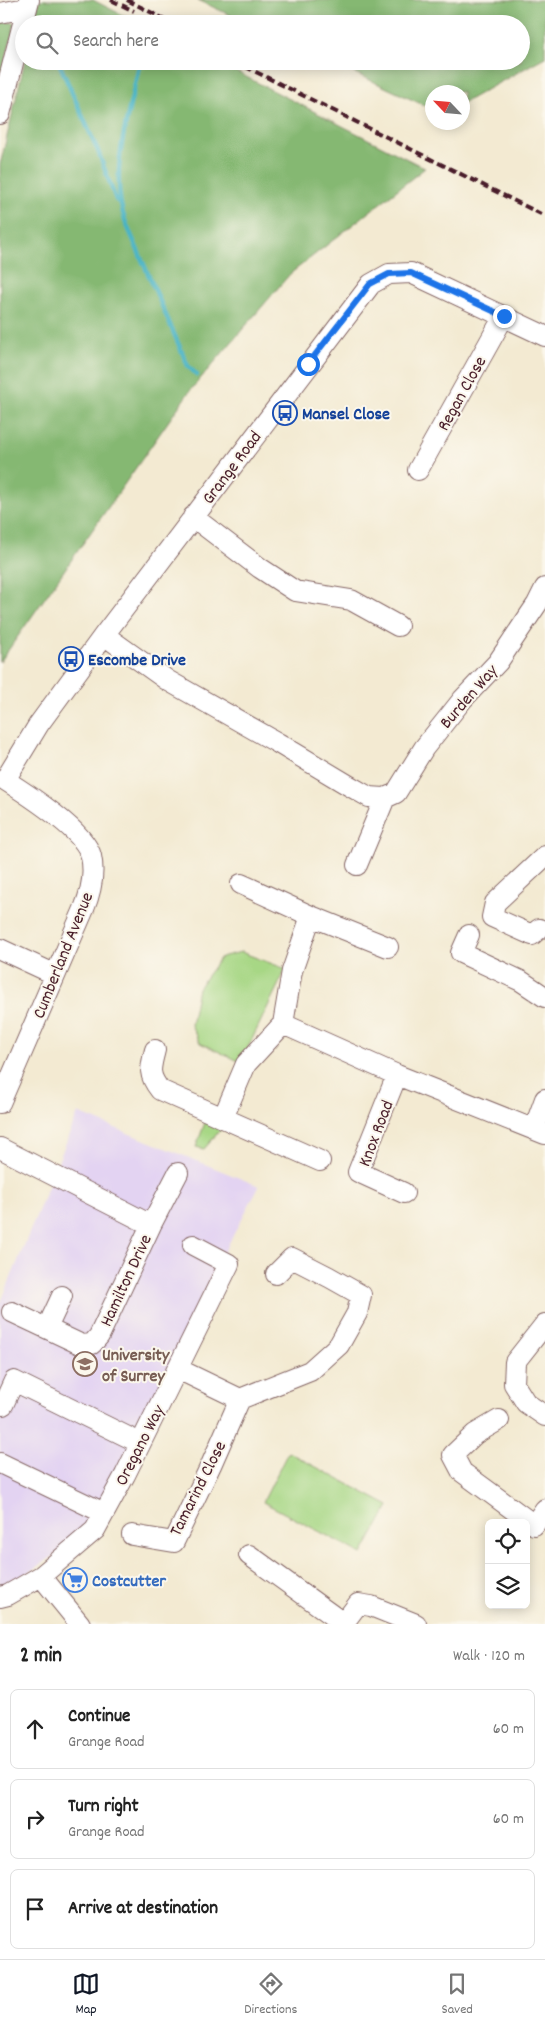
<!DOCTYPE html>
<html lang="en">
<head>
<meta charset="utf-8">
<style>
  :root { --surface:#fff; --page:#f6f6f6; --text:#222; --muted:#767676; --line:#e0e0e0; --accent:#111827 }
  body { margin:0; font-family:Dekko,sans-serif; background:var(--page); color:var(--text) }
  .controls { position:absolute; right:15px; bottom:15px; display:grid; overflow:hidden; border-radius:8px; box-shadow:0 2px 12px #0003 }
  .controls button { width:45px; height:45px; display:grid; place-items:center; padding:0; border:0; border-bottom:1px solid var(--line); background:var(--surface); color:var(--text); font:25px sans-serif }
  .compass { position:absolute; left:425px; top:85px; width:45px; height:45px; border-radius:50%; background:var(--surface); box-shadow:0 2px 12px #0003; rotate:296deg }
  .stop { position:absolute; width:15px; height:15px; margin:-11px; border:4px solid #1a73e8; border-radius:50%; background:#fff }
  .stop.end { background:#1a73e8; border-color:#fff; box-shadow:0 1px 5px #0008 }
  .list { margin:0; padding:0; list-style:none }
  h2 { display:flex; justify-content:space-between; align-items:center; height:65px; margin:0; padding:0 20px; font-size:21px }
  h2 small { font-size:16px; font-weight:400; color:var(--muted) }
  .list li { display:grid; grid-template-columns:32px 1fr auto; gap:15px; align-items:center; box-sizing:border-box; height:80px; margin:0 10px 10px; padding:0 10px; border:1px solid var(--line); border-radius:8px }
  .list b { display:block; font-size:19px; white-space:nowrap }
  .list p { margin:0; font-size:16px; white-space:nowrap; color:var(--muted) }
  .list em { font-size:16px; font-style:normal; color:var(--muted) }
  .icon { flex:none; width:28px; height:28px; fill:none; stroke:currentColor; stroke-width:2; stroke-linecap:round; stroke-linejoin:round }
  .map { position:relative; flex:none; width:545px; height:1624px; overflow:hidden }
  .search { position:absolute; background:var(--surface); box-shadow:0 2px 12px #0003; left:15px; right:15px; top:15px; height:55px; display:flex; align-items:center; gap:12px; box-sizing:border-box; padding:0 18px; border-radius:28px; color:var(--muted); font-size:19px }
  .sheet { height:335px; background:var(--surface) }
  nav { display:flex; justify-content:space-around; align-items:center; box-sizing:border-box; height:70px; border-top:1px solid var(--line); background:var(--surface); font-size:14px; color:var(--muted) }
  nav a { display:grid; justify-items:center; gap:2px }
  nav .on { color:var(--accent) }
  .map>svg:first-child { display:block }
</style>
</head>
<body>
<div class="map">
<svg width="545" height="1624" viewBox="0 0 545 1624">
  <rect width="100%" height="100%" fill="#fbf7ec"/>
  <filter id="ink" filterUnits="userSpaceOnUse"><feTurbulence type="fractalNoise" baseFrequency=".02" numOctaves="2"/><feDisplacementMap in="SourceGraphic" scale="10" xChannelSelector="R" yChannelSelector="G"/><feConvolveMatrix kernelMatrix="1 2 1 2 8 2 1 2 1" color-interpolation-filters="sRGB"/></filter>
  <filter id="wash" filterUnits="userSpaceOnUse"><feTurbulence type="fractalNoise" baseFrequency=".0096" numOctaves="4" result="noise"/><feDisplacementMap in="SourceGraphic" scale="20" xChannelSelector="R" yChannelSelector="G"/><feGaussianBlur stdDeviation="1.12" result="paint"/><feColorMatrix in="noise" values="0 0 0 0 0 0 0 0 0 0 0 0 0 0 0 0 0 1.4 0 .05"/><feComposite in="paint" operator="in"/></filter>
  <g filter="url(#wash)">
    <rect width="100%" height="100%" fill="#f3ead2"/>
    <path fill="#e3d3f2" d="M78 1113 259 1186 209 1281 142 1423 106 1494 82 1528 63 1550 13 1582 0 1587V1305Z"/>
    <path fill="#a7d785" stroke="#787b58" d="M241 952 286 969 241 1062 200 1043 191 1025 198 988 221 957Z
      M206 1120 223 1127 204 1149 196 1147Z
      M288 1452 389 1506 362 1554 263 1502Z"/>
    <path fill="#85b872" stroke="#686c4e" d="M39 0H93L140 24H33Z
      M198 0H545V57L463 103 462 92H432V109L329 61H521V24H249Z
      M0 21 15 23 0 83Z
      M25 61H215L425 168 290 274 189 392 0 662V165Z"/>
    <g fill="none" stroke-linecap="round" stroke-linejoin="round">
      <path stroke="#48b4c5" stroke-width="4.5" d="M42 16 44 24
        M58 61 98 151 116 200 120 203
        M140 61C130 113 107 171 126 223L188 366 197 375"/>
    </g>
  </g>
  <g filter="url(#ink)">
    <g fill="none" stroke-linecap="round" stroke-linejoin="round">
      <defs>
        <path id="minor" d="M0 13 26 8
          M0 114 29 0
          M418 470 504 316
          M193 517 260 568 295 591 351 600 398 626
          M104 635 167 680 278 743 348 785 369 797 385 798 396 793 424 748 463 699 498 662 537 604 545 588
          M5 780 39 724 104 635 371 284 389 274 411 273 545 336
          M357 865 385 798
          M241 884 311 916 388 947
          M539 929 532 935 492 917 495 903 545 856
          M469 935 461 953 521 981 545 997
          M0 949 54 974
          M283 1024 397 1075 545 1134
          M155 1050C150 1069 148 1075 160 1090L320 1161
          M397 1075 358 1172 404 1193
          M0 1103 84 909C91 892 95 874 91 856 85 831 27 794 5 780
          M223 1118 246 1064 283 1024 292 971 311 916
          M534 1129 545 1099
          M0 1148 151 1225 99 1336 92 1344 82 1345 12 1312
          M151 1225 178 1173
          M545 1324 515 1362 514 1384 526 1403 545 1416
          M47 1328 62 1296
          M178 1369 240 1399 310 1371 339 1345 357 1313 361 1295 329 1277 292 1258 276 1274
          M3 1405 14 1381 140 1443
          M499 1420 475 1434 453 1455 462 1472 534 1525 545 1509
          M0 1463 104 1513
          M132 1535 174 1542 211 1465 240 1399
          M249 1555 343 1623
          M41 1576 80 1624
          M0 1597 8 1595 41 1576 95 1530 125 1475 229 1264 193 1245
          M343 1624 358 1604 371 1606 416 1624"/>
      </defs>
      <use href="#minor" stroke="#856665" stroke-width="22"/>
      <use href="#minor" stroke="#fff" stroke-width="20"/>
      <path stroke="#4a1f2b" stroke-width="4" stroke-dasharray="8 4" stroke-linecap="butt" d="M111 0 134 11
        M127 0 174 24
        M234 61 545 216"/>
    </g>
  </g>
  <g fill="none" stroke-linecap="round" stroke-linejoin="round" filter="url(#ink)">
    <path stroke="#1a73e8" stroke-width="6" d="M308 364 370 284 389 274 411 273 504 316"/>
  </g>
  <defs>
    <symbol id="bus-ring" viewBox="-11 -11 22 22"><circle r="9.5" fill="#fbf7ec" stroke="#1a4fb4" stroke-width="1.5"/><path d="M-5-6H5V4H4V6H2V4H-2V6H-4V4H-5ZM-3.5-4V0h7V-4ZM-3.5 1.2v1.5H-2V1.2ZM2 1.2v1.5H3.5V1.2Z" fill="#1a4fb4"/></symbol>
    <symbol id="university-ring" viewBox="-11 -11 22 22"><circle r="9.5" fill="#fbf7ec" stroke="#8d6e63" stroke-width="1.5"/><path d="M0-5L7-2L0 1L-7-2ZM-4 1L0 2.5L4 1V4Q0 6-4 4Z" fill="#8d6e63"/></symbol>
    <symbol id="supermarket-ring" viewBox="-11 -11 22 22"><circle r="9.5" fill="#fbf7ec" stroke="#3f7fe0" stroke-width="1.5"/><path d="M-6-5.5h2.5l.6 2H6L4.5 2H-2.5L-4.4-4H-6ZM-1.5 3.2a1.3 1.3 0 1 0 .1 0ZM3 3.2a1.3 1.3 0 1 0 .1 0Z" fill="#3f7fe0"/></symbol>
  </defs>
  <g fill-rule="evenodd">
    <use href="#bus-ring" x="271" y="399" width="28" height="28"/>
    <use href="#bus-ring" x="57" y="645" width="28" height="28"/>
    <use href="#university-ring" x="71" y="1350" width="28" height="28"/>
    <use href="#supermarket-ring" x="61" y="1566" width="28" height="28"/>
  </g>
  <g text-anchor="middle" stroke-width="4" stroke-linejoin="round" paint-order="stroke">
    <g font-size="18" fill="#4a1f2b" stroke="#fbf7ec">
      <text transform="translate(461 393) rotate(-61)" y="6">Regan Close</text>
      <text transform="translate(231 467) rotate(-53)" y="6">Grange Road</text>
      <text transform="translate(468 696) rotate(-49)" y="6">Burden Way</text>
      <text transform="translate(62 955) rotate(-68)" y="6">Cumberland Avenue</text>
      <text transform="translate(375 1133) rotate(-69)" y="6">Knox Road</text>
      <text transform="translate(125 1280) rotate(-65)" y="6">Hamilton Drive</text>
      <text transform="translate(139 1445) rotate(-63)" y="6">Oregano Way</text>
      <text transform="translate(197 1488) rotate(-63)" y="6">Tamarind Close</text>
    </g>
    <g font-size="18" font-weight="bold" fill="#164399" stroke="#fbf7ec" text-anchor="start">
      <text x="302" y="419">Mansel Close</text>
      <text x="88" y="665">Escombe Drive</text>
    </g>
    <g font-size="18" font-weight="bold" fill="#785e54" stroke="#fbf7ec" text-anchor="start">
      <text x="102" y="1360">University<tspan x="102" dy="21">of Surrey</tspan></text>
    </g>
    <g font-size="18" font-weight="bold" fill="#366cbe" stroke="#fbf7ec" text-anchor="start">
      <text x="92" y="1586">Costcutter</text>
    </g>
  </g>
</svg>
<div class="controls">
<button><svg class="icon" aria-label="locate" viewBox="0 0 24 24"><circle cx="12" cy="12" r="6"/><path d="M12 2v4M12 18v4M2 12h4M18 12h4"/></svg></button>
<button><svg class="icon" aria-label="layers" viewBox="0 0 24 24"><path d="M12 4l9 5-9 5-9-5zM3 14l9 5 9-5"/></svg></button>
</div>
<svg class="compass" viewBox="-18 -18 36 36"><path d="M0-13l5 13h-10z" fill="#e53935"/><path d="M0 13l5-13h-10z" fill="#767676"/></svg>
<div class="stop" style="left:308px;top:364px"></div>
<div class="stop end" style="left:504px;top:316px"></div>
<div class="search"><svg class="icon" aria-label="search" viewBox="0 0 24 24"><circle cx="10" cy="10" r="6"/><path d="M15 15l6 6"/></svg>Search here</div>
</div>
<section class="sheet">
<h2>2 min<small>Walk · 120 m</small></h2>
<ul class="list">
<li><svg class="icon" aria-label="ahead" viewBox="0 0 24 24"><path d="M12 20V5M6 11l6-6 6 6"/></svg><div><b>Continue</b><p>Grange Road</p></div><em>60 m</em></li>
<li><svg class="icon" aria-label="right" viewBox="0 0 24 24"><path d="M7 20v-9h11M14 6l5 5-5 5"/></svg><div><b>Turn right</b><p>Grange Road</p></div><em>60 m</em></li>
<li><svg class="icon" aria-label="arrive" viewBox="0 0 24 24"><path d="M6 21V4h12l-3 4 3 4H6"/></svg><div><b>Arrive at destination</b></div></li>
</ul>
</section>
<nav>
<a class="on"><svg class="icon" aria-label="map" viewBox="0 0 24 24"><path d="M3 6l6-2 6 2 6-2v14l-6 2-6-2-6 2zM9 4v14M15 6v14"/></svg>Map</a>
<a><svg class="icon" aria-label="directions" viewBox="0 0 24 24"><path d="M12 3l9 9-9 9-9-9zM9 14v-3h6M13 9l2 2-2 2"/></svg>Directions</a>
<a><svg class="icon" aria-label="saved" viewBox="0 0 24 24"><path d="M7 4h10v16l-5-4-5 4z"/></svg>Saved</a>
</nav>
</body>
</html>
